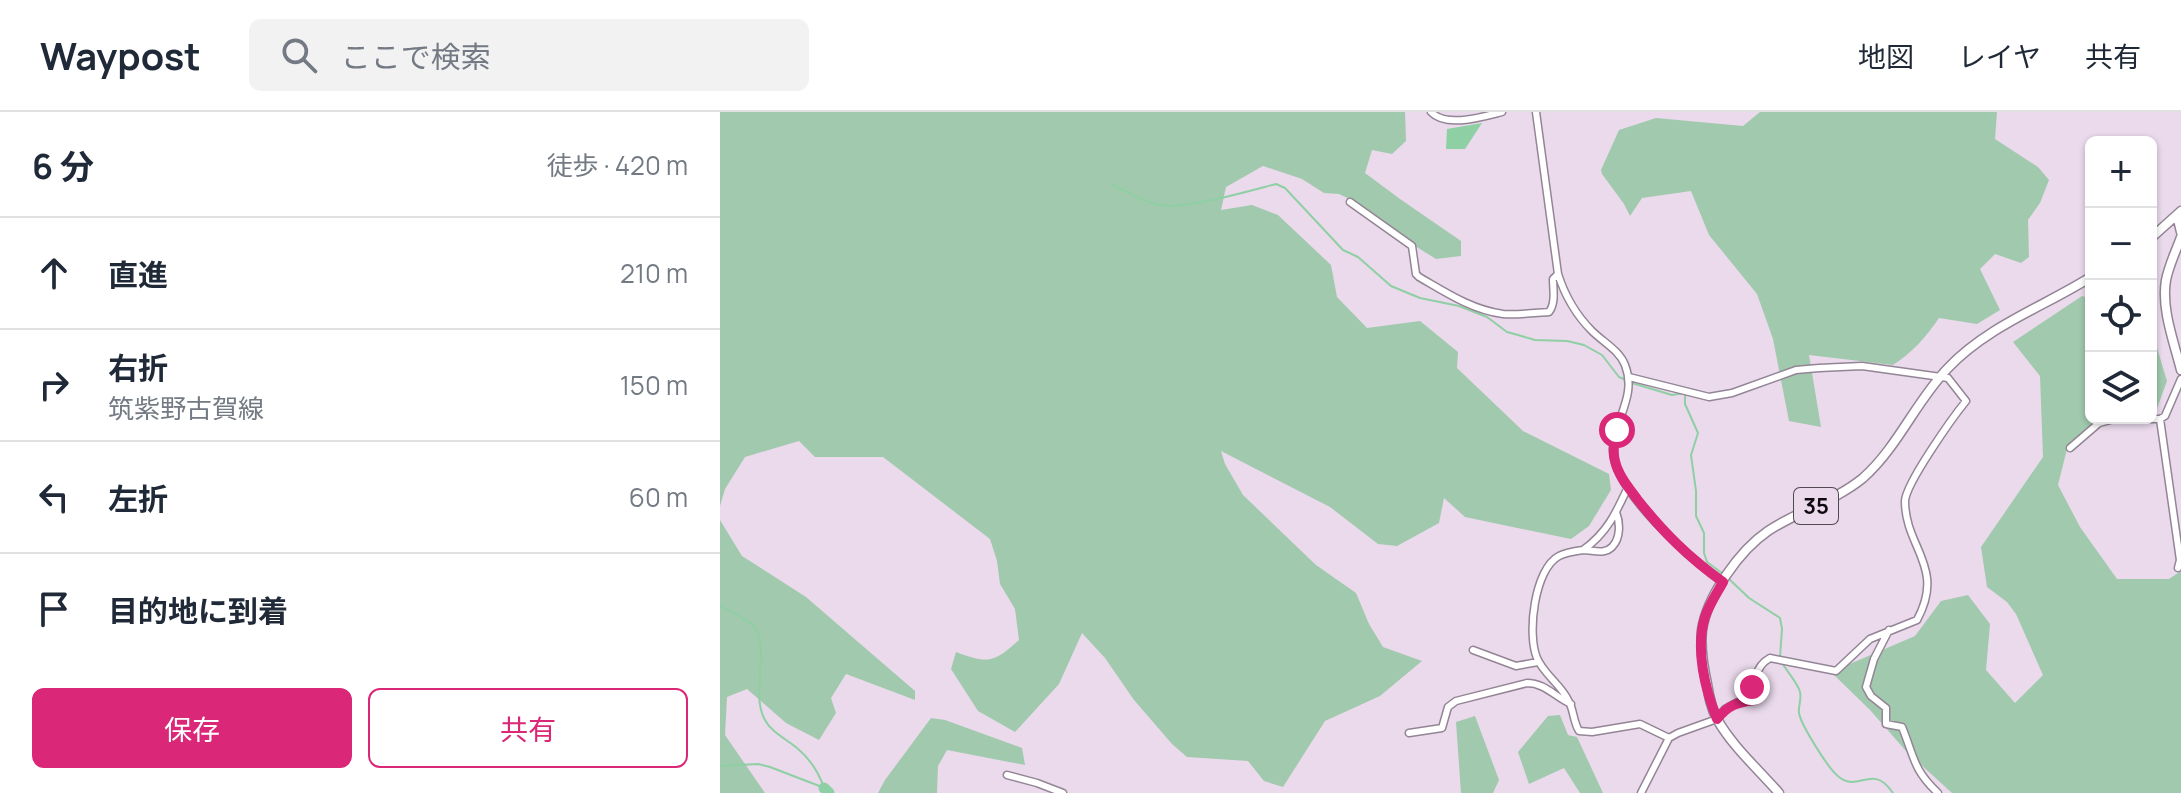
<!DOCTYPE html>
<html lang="ja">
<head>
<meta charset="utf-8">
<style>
  :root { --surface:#fff; --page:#f2f2f3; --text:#1f2937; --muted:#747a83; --line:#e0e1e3; --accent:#db2777 }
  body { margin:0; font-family:Manrope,"Noto Sans JP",sans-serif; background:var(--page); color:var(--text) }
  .controls { position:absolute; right:24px; top:24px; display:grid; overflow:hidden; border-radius:12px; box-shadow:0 2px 6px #0004 }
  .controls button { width:72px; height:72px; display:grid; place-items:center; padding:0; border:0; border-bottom:2px solid var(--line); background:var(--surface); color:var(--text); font:40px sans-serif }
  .stop { position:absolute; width:24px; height:24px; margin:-18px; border:6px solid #db2777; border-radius:50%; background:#fff }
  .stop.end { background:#db2777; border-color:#fff; box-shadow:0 2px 8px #0008 }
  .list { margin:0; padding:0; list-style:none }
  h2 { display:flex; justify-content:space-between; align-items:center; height:104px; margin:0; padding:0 32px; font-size:34px }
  h2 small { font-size:26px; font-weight:400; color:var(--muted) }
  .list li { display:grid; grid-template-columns:52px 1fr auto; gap:24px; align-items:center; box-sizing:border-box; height:112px; padding:0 32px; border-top:2px solid var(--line) }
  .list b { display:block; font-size:30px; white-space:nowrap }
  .list p { margin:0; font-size:26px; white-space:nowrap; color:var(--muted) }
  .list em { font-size:26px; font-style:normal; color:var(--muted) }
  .actions { display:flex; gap:16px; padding:24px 32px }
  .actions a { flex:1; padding:18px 0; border:2px solid var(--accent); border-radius:12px; text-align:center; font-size:28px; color:var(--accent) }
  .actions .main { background:var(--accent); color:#fff }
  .icon { flex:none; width:44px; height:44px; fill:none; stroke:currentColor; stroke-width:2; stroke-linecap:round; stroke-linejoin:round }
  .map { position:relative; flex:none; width:1461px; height:681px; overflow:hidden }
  header { display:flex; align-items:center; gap:48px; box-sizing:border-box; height:112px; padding:0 40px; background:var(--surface); border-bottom:2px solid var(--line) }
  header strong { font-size:38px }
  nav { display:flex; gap:44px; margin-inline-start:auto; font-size:28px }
  .search { width:560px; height:72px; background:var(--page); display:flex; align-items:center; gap:20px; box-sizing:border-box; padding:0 28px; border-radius:12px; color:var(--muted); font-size:30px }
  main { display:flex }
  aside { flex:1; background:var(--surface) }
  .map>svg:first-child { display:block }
</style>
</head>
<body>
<header>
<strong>Waypost</strong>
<div class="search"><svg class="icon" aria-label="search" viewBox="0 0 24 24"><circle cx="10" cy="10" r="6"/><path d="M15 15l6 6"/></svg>ここで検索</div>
<nav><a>地図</a><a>レイヤ</a><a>共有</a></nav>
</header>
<main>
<aside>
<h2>6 分<small>徒歩 · 420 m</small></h2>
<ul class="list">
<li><svg class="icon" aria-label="ahead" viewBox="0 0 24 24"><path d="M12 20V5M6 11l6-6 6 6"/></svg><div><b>直進</b></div><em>210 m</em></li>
<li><svg class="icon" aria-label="right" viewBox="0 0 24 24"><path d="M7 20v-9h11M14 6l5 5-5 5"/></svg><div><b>右折</b><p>筑紫野古賀線</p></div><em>150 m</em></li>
<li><svg class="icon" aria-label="left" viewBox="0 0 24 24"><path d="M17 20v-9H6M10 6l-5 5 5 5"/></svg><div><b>左折</b></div><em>60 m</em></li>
<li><svg class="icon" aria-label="arrive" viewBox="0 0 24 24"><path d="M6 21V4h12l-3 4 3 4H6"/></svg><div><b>目的地に到着</b></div></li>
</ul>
<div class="actions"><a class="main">保存</a><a>共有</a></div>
</aside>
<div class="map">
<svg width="1461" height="681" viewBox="0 0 1461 681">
  <rect width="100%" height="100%" fill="#eadaec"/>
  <path fill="#a1c9ae" d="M0 0H685L686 29 672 42 652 38 645 61 680 87 741 129V144L716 147 687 129 638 91 619 82 604 81 582 67 543 54 506 75 501 98 532 93 558 103 611 153 617 185 647 216 700 209 738 240 737 256 803 319 889 362 891 378 869 414 851 427 745 405 724 386 719 411 677 434 658 432 610 395 501 339 505 352 523 383 596 453 636 481 649 512 663 535 702 549 660 584 605 609 563 675 544 669 528 649 467 645 452 632 414 588 385 546 362 521 339 572 295 620 258 599 231 557 236 540C268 552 273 551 299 528L295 497 280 472 277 449 270 427 163 345H95L79 329 25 345 5 377 0 394Z
    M1040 0H1277L1275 27 1318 55 1329 68 1320 91 1308 108 1309 145 1301 151 1275 142 1260 157 1280 198 1257 212 1219 206C1206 225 1192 241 1173 253L1089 243 1101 315 1069 309 1053 227 1037 182 989 123 971 79 922 86 910 104 904 92 882 62 881 58 899 18 936 6 1023 14Z
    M1362 184 1371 187V306H1378L1348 333 1338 373 1360 415 1397 467H1449L1461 459V681H1232L1186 639 1150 598 1111 560 1195 524 1221 489 1248 483 1270 512 1266 558 1295 591 1323 563 1296 502 1287 490 1267 475 1261 435 1323 345 1320 264 1293 230Z
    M1431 216 1447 269 1436 299H1431Z
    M0 408 22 444 86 485 195 579V588L126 562 111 586 116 601 99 628 66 611 27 577 7 585 5 623 45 681H0Z
    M840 603 848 623 857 625 883 681H860L844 656 809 672 798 640 828 604Z
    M755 604 779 668 773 681H741L736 610Z
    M211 606 225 608 302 636 305 653 227 638 218 654 217 681H158L165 668Z"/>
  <path fill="#8fcfa4" d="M762 11 745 37H726L727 17Z"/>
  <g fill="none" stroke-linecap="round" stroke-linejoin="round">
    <path stroke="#8fcfa4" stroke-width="2" d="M393 73C408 80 423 90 439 93 464 98 529 79 556 72L565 76 623 138 638 145 671 174 700 186 739 194 767 205 787 220 798 223 815 228 847 229 864 233 882 243 899 265 906 268
      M912 271 952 283 965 281V292L978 321 971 343 976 379V404L984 421V441L987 450 1003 462
      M1008 466 1029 486 1060 506 1062 517 1060 545
      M0 493C10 500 23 505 32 513 53 532 29 580 45 608 51 620 66 627 77 636 89 646 99 661 104 676
      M1062 551C1067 559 1075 568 1079 577 1083 585 1078 593 1079 601 1081 613 1109 658 1119 665 1139 681 1152 650 1173 681
      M0 654 38 652 50 655 102 675"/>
    <path stroke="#8fcfa4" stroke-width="11" d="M104 676 109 681"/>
    <defs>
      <path id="minor" d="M711 0C726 16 762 5 782 0
        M816 0 838 162C845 184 855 202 872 219 883 230 899 238 905 253 917 284 895 306 893 336 891 378 971 447 1003 470
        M630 90 692 134 696 162 699 165C725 180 752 198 783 202 797 203 814 201 829 200 836 191 833 177 833 167L838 162
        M909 265 989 285 1012 281 1076 258 1099 256 1142 254 1228 266 1246 289C1233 305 1186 371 1185 389 1185 436 1226 455 1197 508L1150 527 1116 559 1050 546C1035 554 1032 573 1035 588L1018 590 1005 597 997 607 958 621 949 626 921 681
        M1350 336 1379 311 1394 307H1440
        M896 400C900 410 901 426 892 435 884 443 873 438 863 438 856 439 845 441 839 444 814 457 807 523 817 546 824 563 842 573 849 590 854 599 853 609 859 619L872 620 920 612 949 626
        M863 438C887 421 896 401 908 375
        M1458 456 1460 448 1440 307 1445 304 1461 267
        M1169 518 1154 547 1146 575 1151 584 1166 596V612L1182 615C1194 644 1193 658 1218 681
        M753 538 796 554 818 550
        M689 621 722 616 728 595 736 589 807 571C825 571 835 585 851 592
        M287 663 317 671 343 681"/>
      <path id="major" d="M1457 103 1461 120
        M1461 125C1456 139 1449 153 1446 168 1441 197 1454 230 1461 258
        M1431 126 1461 99
        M1059 681C1039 658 1012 634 997 607 991 596 989 584 987 572 983 554 980 536 982 518 987 484 1020 438 1048 419 1078 399 1115 389 1143 366 1178 335 1196 289 1228 256 1268 214 1323 195 1371 165"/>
    </defs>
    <use href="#minor" stroke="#938595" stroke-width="9"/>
    <use href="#major" stroke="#938595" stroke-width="11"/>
    <use href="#minor" stroke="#fff" stroke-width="6"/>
    <use href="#major" stroke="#fff" stroke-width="8"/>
  </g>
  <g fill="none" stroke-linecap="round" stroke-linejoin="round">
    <path stroke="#db2777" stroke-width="10" d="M897 318C895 329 892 338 895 349 898 363 909 376 917 387 943 420 968 445 1003 470 997 481 989 493 985 505 975 537 985 577 997 607 1008 593 1018 590 1035 588L1032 575"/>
  </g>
  <g text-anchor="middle" stroke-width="7" stroke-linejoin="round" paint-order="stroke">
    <rect fill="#eadaec" stroke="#514852" stroke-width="2" x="1074" y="376" width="44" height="36" rx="6"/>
    <g font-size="22" font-weight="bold" fill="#0f0a10">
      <text x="1096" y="402">35</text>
    </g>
  </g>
</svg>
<div class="controls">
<button>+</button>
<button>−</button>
<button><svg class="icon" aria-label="locate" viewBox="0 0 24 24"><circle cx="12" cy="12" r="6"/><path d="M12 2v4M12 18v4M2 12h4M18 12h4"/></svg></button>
<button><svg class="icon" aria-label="layers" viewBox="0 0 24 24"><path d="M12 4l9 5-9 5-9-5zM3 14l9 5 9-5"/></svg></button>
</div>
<div class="stop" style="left:897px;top:318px"></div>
<div class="stop end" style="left:1032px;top:575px"></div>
</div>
</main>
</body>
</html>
